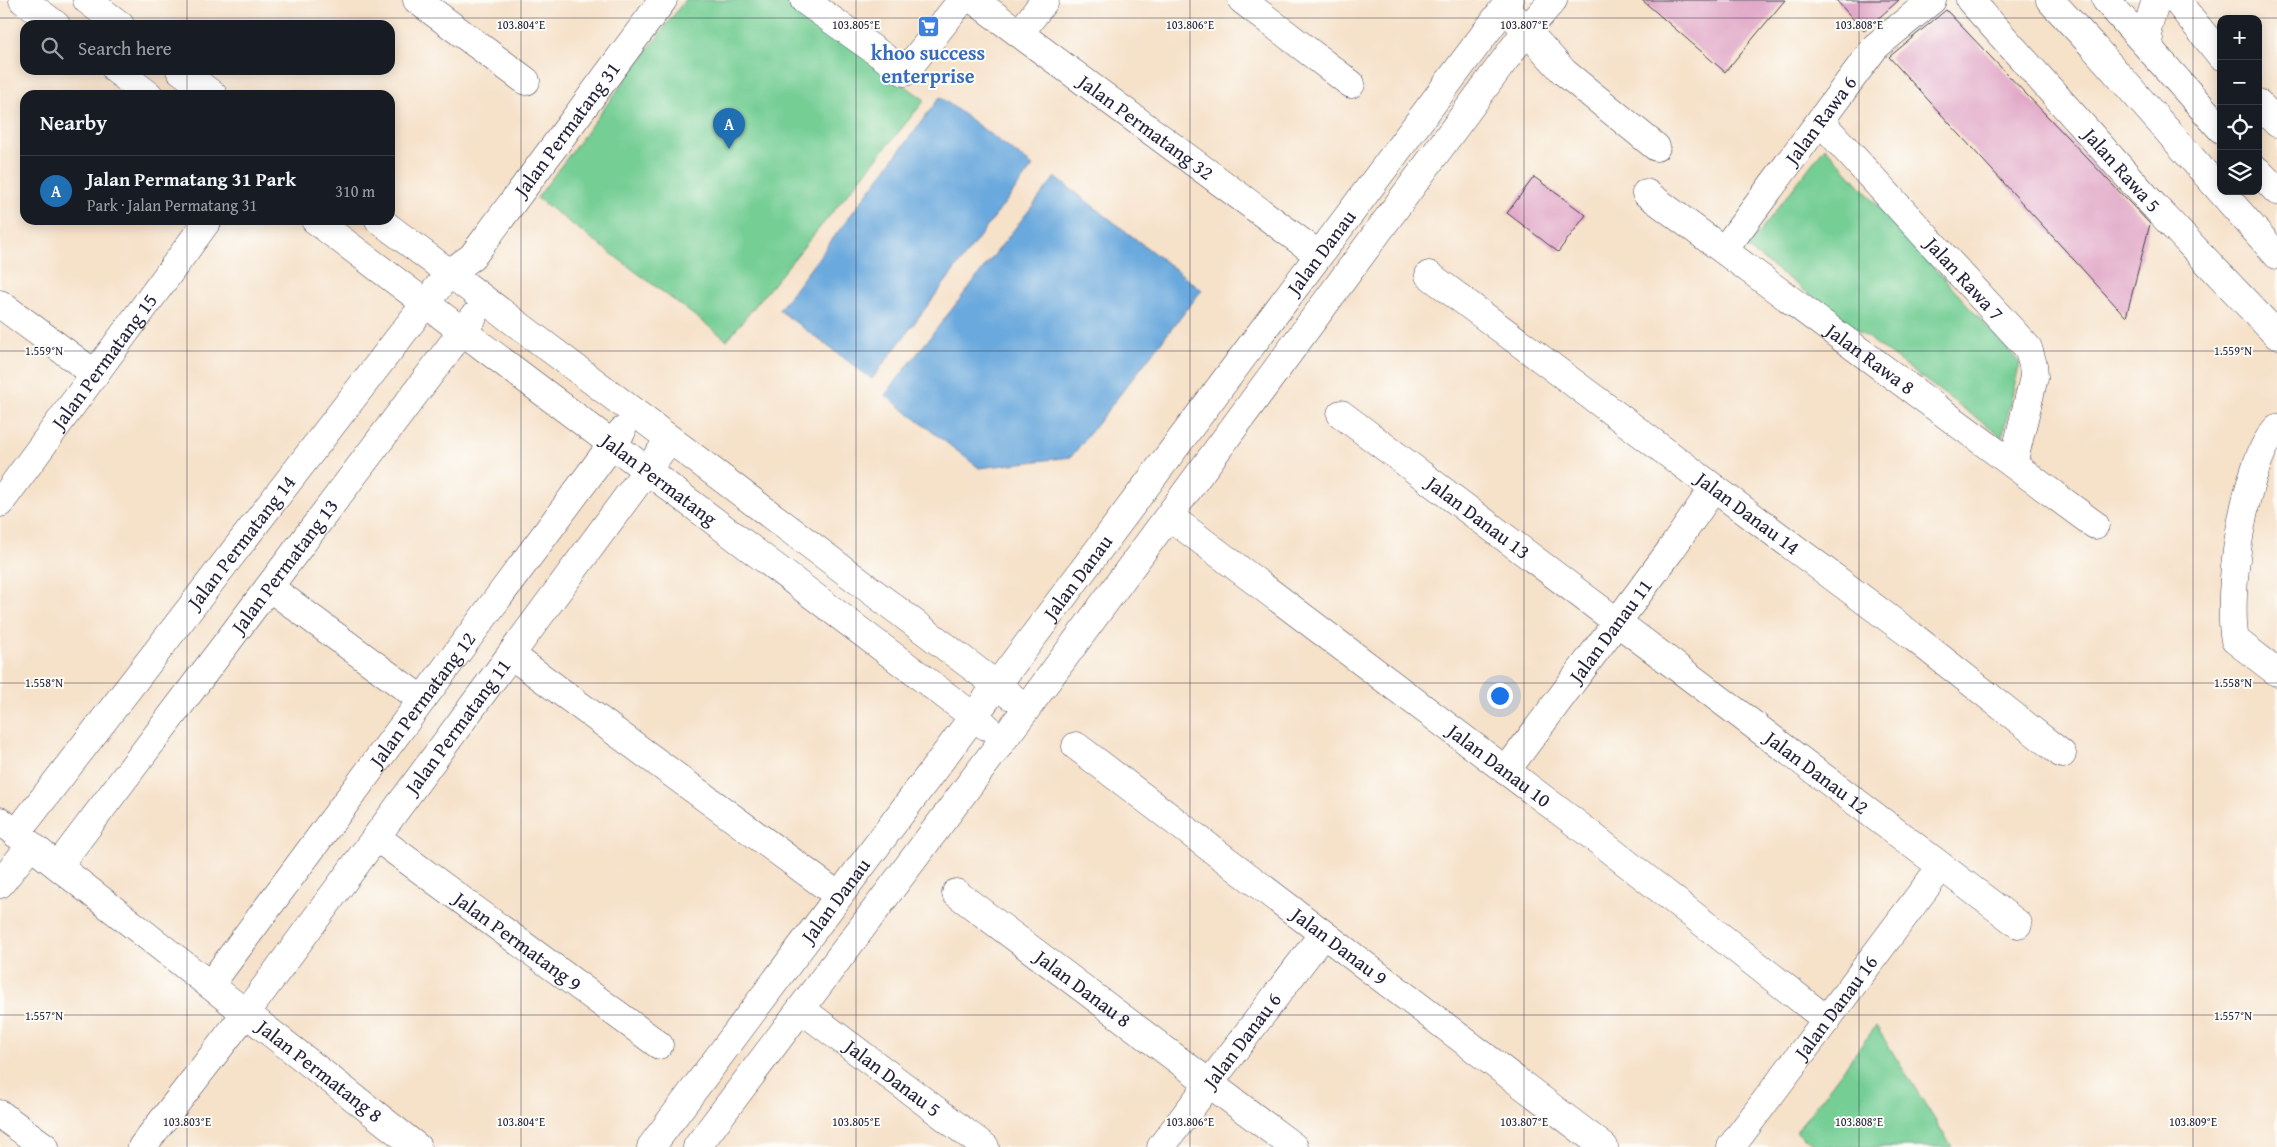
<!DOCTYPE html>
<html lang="en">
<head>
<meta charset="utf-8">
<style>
  :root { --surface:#171b24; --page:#242831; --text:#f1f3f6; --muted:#9ea1a6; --line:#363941; --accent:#1f6fb2 }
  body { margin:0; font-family:"Gentium Book Plus",serif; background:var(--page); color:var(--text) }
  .controls { position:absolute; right:15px; top:15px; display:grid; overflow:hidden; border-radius:10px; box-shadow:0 2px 12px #0003 }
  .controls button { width:45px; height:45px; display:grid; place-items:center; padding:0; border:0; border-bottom:1px solid var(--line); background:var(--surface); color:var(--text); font:25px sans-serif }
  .you { position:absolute; left:1499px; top:695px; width:18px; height:18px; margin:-12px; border:4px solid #fff; border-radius:50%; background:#1a73e8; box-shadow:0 0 0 8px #1a73e833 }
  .badge { display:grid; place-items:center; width:32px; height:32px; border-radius:50%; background:var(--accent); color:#fff; font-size:16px; font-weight:700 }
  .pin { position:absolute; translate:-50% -41px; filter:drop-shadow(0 1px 2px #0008) }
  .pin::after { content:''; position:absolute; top:26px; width:18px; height:15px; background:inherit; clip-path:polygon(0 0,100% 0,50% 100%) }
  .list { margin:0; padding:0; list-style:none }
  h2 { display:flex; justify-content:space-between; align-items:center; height:65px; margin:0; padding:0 20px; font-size:21px }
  h2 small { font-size:16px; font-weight:400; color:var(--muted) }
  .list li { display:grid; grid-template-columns:32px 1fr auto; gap:15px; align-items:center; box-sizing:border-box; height:70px; padding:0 20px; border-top:1px solid var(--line) }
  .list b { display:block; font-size:19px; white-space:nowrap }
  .list p { margin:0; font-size:16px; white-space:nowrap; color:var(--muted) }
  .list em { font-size:16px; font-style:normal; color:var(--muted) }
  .icon { flex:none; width:28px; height:28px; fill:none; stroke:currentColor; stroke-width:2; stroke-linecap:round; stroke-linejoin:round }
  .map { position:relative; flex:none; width:2277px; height:1147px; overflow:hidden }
  .search { position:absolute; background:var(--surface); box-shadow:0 2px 12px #0003; left:20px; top:20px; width:375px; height:55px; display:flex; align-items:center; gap:12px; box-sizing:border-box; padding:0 18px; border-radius:15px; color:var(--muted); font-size:19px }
  .panel { position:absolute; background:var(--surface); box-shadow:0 2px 12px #0003; left:20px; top:90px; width:375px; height:135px; border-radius:15px }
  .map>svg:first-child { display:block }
</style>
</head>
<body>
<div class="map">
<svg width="2277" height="1147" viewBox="0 0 2277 1147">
  <rect width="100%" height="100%" fill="#fdfcf7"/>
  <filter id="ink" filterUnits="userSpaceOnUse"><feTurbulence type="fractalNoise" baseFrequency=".02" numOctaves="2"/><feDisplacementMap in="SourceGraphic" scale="10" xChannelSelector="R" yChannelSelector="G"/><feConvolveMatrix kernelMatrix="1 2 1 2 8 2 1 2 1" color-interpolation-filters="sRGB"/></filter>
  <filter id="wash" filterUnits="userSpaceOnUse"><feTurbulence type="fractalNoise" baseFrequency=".0096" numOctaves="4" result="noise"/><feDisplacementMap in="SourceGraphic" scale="20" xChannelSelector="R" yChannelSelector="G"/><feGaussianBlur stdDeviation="1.12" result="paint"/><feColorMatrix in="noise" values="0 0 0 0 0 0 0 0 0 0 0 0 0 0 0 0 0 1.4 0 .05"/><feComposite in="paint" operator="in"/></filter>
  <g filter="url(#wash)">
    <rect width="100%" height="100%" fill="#f6e1c9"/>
    <path fill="#74ce94" stroke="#4b7868" d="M685 0H785L925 100 727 340 537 198Z
      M1825 147 2020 363 2002 437 1747 248Z
      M1876 1026 1952 1147H1817L1796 1132Z"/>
    <path fill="#6ba9dd" stroke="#46668c" d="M940 97 1033 166 872 379 779 310Z
      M1055 177 1202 290 1071 457 979 468 885 395Z"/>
    <g id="blocks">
      <path fill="#e1a7c7" d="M1642 0H1785L1725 72Z
        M1836 0H1899L1864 31Z
        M1946 10 2150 224 2126 317 1889 57Z
        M1534 177 1586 215 1558 252 1507 213Z"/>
    </g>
  </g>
  <g filter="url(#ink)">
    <use href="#blocks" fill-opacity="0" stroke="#423f50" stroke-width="1"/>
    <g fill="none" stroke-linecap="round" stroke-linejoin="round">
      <defs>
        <g id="minor">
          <path d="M23 0 56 25"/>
          <path d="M87 0 120 25"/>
          <path d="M417 0 526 81"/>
          <path d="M804 0 905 72 962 0"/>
          <path id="s1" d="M974 0 1319 255"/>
          <path d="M1242 0 1351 84"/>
          <path id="s2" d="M1970 0 2156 208 2277 335"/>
          <path d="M2176 0 2221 56"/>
          <path d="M1514 17 1564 72 1656 147"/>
          <path d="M1020 33 1045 0"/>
          <path d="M2151 51 2147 29 2156 0"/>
          <path d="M116 70 149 95"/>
          <path d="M180 70 213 95"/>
          <path d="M2258 103 2277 123"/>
          <path id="s3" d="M1820 121 2028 348 2033 365 2034 377 2013 464"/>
          <path id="s4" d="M1646 193 2095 525"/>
          <path id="s5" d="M315 220 986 726"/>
          <path d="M379 220 1011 696"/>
          <path id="s6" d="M1724 250 1875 47 1932 0"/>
          <path id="s7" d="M1429 275 1911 635 2062 754"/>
          <path d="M0 304 95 374"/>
          <path id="s8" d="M1341 414 2018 924"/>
          <path d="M2277 428C2244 462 2226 594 2235 640L2277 672"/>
          <path id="s9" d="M0 503 208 220"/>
          <path id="s10" d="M1169 516 1582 828 1827 1020"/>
          <path d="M269 587 422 700"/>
          <path d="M511 655 839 896"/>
          <path id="s11" d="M1076 746 1604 1147"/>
          <path id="s12" d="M1506 771 1670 551 1713 489"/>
          <path id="s13" d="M0 821 417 1147"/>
          <path id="s14" d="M16 834 449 273 472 257 663 0"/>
          <path id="s15" d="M376 837 659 1045"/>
          <path id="s16" d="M58 866 473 317"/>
          <path d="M0 884 31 845"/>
          <path id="s17" d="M956 893 1294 1147"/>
          <path id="s18" d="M210 985 622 431"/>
          <path id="s19" d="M801 1009 985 1147"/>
          <path d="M0 1114 45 1147"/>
          <path id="s20" d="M142 1147 246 1013 670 439"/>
          <path id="s21" d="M651 1147 1510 0"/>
          <path d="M697 1147 1027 708 1526 31 1553 0"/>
          <path id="s22" d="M1161 1147 1323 934"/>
          <path id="s23" d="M1731 1147 1941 867"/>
        </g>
        <path id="major" d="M2050 0 2092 45 2277 255
          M2106 0 2221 129
          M2258 171 2277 191"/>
      </defs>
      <use href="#minor" stroke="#423f50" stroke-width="29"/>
      <use href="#major" stroke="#423f50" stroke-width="29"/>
      <use href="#minor" stroke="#fff" stroke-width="28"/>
      <use href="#major" stroke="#fff" stroke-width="28"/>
    </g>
  </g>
  <path fill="none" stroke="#22223b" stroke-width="1" stroke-opacity="0.45" d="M187 0V25M521 0V1147M856 0V1147M1190 0V1147M1524 0V1147M1859 0V1147M2193 0V1147M0 18H2277M187 70V95M187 220V1147M0 351H2277M0 683H2277M0 1015H2277"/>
  <defs>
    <symbol id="supermarket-square" viewBox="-11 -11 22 22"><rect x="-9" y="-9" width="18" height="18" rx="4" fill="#3f7fe0" stroke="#fdfcf7"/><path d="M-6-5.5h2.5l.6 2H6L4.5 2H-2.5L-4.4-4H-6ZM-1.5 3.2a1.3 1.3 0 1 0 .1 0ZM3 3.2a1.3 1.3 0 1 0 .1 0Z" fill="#fff"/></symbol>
  </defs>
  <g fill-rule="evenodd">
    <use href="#supermarket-square" x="916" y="14" width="25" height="25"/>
  </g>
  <g text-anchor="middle" stroke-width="4" stroke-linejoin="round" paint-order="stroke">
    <g font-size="20" font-weight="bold" fill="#366cbe" stroke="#fdfcf7">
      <text x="928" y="60">khoo success<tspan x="928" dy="23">enterprise</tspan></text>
    </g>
    <g font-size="20" fill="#22223b" stroke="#fdfcf7">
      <text dy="7" stroke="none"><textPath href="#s6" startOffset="162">Jalan Rawa 6</textPath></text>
      <text dy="7" stroke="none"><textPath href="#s14" startOffset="896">Jalan Permatang 31</textPath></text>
      <text dy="7" stroke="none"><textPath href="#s1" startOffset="214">Jalan Permatang 32</textPath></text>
      <text dy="7" stroke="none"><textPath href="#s2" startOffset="228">Jalan Rawa 5</textPath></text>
      <text dy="7" stroke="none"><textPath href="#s21" startOffset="1118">Jalan Danau</textPath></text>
      <text dy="7" stroke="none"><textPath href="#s3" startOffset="214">Jalan Rawa 7</textPath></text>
      <text dy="7" stroke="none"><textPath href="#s4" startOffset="279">Jalan Rawa 8</textPath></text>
      <text dy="7" stroke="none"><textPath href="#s9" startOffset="176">Jalan Permatang 15</textPath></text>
      <text dy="7" stroke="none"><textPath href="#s5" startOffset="431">Jalan Permatang</textPath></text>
      <text dy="7" stroke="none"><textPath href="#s7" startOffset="398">Jalan Danau 14</textPath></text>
      <text dy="7" stroke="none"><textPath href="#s8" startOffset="172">Jalan Danau 13</textPath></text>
      <text dy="7" stroke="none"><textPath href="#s14" startOffset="369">Jalan Permatang 14</textPath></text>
      <text dy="7" stroke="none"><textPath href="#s16" startOffset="376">Jalan Permatang 13</textPath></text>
      <text dy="7" stroke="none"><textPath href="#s21" startOffset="712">Jalan Danau</textPath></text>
      <text dy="7" stroke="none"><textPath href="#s12" startOffset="175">Jalan Danau 11</textPath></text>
      <text dy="7" stroke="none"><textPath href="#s18" startOffset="356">Jalan Permatang 12</textPath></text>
      <text dy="7" stroke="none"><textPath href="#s20" startOffset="526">Jalan Permatang 11</textPath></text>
      <text dy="7" stroke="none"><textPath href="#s10" startOffset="414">Jalan Danau 10</textPath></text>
      <text dy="7" stroke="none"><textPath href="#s8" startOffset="596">Jalan Danau 12</textPath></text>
      <text dy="7" stroke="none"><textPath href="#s21" startOffset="308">Jalan Danau</textPath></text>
      <text dy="7" stroke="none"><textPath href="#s15" startOffset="176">Jalan Permatang 9</textPath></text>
      <text dy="7" stroke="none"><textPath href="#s11" startOffset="331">Jalan Danau 9</textPath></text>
      <text dy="7" stroke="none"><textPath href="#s17" startOffset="159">Jalan Danau 8</textPath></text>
      <text dy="7" stroke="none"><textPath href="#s23" startOffset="175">Jalan Danau 16</textPath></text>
      <text dy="7" stroke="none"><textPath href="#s22" startOffset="134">Jalan Danau 6</textPath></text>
      <text dy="7" stroke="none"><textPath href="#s13" startOffset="406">Jalan Permatang 8</textPath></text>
      <text dy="7" stroke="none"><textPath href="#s19" startOffset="115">Jalan Danau 5</textPath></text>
    </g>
  </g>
  <g font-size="12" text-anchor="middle" fill="#22223b" stroke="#fdfcf7" stroke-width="4" stroke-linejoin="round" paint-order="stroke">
    <text x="521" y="29">103.804°E</text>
    <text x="856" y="29">103.805°E</text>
    <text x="1190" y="29">103.806°E</text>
    <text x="1524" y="29">103.807°E</text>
    <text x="1859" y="29">103.808°E</text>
    <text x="44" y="355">1.559°N</text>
    <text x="2233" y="355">1.559°N</text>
    <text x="44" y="687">1.558°N</text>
    <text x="2233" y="687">1.558°N</text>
    <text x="44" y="1020">1.557°N</text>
    <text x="2233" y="1020">1.557°N</text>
    <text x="187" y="1126">103.803°E</text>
    <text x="521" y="1126">103.804°E</text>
    <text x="856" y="1126">103.805°E</text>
    <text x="1190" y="1126">103.806°E</text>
    <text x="1524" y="1126">103.807°E</text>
    <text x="1859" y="1126">103.808°E</text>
    <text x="2193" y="1126">103.809°E</text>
  </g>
</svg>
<div class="controls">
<button>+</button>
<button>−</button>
<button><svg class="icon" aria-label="locate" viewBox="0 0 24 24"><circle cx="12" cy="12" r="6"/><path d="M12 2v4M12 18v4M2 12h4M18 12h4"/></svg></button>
<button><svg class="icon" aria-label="layers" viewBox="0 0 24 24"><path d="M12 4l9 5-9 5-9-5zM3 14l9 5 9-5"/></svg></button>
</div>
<div class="you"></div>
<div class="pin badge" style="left:729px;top:149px">A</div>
<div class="search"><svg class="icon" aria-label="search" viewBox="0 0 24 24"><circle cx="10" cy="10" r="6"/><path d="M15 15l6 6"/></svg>Search here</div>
<section class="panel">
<h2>Nearby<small></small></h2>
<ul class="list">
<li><span class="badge">A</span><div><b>Jalan Permatang 31 Park</b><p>Park · Jalan Permatang 31</p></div><em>310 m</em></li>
</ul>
</section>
</div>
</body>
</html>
